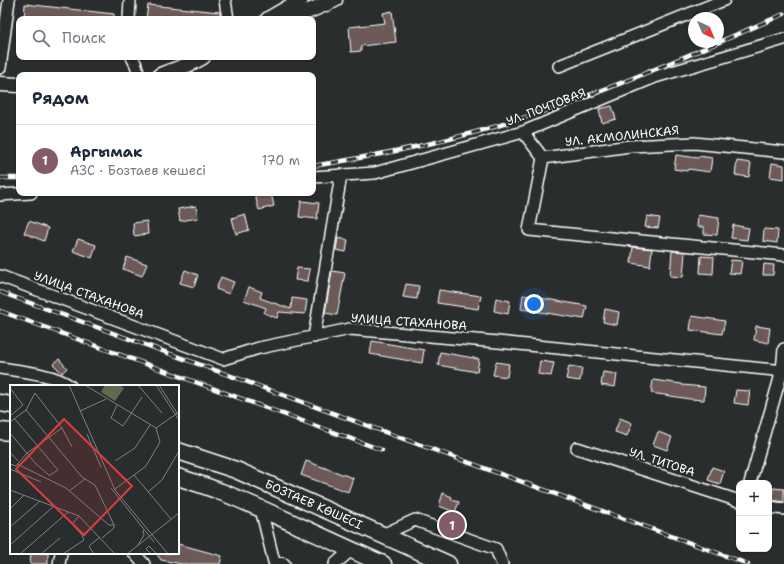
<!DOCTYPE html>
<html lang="ru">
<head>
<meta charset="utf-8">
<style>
  :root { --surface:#fff; --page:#f6f6f7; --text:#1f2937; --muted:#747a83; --line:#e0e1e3; --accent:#845c67 }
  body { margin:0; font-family:"Shantell Sans",sans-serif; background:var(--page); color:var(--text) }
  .controls { position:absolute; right:12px; bottom:12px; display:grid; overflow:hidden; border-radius:8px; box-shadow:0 1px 3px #0004 }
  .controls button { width:36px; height:36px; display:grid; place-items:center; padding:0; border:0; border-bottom:1px solid var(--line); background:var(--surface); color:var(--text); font:20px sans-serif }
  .compass { position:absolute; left:688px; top:12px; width:36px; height:36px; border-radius:50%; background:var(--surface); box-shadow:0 1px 3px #0004; rotate:136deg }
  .you { position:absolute; left:534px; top:304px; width:14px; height:14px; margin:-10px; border:3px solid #fff; border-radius:50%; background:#1a73e8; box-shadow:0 0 0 6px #1a73e833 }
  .badge { display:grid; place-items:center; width:26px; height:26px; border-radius:50%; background:var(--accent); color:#fff; font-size:13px; font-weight:700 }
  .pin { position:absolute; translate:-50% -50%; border:2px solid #fff; box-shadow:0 1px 4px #0006 }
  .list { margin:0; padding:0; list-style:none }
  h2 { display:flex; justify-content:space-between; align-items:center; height:52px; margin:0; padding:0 16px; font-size:17px }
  h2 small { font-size:13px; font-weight:400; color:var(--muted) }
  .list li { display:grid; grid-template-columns:26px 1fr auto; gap:12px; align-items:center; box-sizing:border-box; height:72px; padding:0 16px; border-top:1px solid var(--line) }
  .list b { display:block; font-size:15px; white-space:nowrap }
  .list p { margin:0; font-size:13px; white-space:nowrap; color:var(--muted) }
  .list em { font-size:13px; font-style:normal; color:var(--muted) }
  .icon { flex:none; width:22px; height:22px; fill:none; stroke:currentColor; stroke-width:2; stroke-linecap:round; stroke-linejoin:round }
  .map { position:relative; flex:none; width:784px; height:564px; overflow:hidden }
  .search { position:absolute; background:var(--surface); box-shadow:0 1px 3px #0004; left:16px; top:16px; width:300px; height:44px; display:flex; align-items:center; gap:10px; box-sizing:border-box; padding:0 14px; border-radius:8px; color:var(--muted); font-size:15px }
  .panel { position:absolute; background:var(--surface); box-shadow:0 1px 3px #0004; left:16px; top:72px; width:300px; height:124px; border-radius:8px }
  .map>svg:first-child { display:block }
</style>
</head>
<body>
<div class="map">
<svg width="784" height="564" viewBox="0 0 784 564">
  <rect width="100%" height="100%" fill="#2a2d2e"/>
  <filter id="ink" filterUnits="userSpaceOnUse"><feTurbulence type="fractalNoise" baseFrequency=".025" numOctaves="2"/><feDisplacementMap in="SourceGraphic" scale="8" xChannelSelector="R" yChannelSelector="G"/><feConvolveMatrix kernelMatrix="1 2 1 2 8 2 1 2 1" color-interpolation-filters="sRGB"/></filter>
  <g filter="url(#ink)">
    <path fill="#6d5a58" stroke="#fff" d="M25 4 114 14V19H24Z
      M148 5 220 12V19H146Z
      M392 11 396 42 361 46V51L351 52 349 27 385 23 383 13Z
      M612 106 616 119 602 123 599 109Z
      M676 155 698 158 699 156 712 158 710 172 688 169 687 171 674 169Z
      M737 161 751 163 749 177 735 175Z
      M772 163 784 165V179L770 177Z
      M264 193H271L274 206 259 210 255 195Z
      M301 201 319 203 317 219 299 217Z
      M196 206 198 218 180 221 178 209Z
      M245 214 249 230 236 234 232 218Z
      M698 215 719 218 717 235 704 234V227H697Z
      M647 216 660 218 658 228 645 227Z
      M29 221 48 228 44 241 24 233Z
      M147 221 148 234 134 236 133 223Z
      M733 225 749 228 747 240 731 238Z
      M764 229 778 230 777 243 763 241Z
      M338 238 348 240 346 252 336 250Z
      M78 239 96 245 92 258 73 251Z
      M633 247 652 249 650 266 631 263Z
      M672 251 685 252 683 277 670 276Z
      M701 256 714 257 713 274 700 273Z
      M127 257 147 264 142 276 123 269Z
      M731 260 742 261 740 274 729 273Z
      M764 264 774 265 773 275H763Z
      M297 268 310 269 308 281 295 280Z
      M185 270 198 275 194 287 180 283Z
      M332 271 345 273 337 315 325 313Z
      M221 277 234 282 229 294 216 289Z
      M406 284 419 286 417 299 403 297Z
      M249 287 262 292 260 298 291 309 292 298 307 300 305 314 279 312 277 318 264 313 266 308 244 300Z
      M439 290 481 296 478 309 437 303Z
      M523 295 587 306 584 319 521 309Z
      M496 298 510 301 508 314 494 311Z
      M605 309 619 312 617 325 603 322Z
      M692 316 725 321 722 334 690 330Z
      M756 326 770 328 768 343 754 340Z
      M372 341 424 350 422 363 370 354Z
      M440 352 479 359 477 372 438 365Z
      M59 359 67 368 62 373 53 364Z
      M540 361 554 363 551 376 538 374Z
      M496 362 509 364 507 377 493 375Z
      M569 366 582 368 580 381 566 379Z
      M603 372 617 374 615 387 601 385Z
      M653 380 682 384V385L705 387 704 400 690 399 651 393Z
      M736 390 750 391 748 405 734 403Z
      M620 418 632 423 627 436 615 432Z
      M658 432 672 437 667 450 653 445Z
      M306 461 353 478 348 492 301 475Z
      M712 467 724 471 720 484 708 480Z
      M773 488 784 489V502L772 500Z
      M443 493 452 497 451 500 459 502 455 512 439 506Z
      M178 544 222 556 220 564H182L161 560 156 553H178Z
      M31 553H48V564H30Z"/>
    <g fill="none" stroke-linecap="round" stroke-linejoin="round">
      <defs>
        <path id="minor" d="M225 0 228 19
          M129 19 130 0
          M132 57 136 65 139 75
          M559 66 724 0
          M0 68 9 0
          M523 132 543 158 630 146 694 143 784 152
          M543 158 529 230 784 255
          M313 177 375 173 523 132 655 77 784 39
          M0 195 31 193
          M0 276 223 359 259 348 350 329 498 342 784 371
          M314 337 341 175
          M0 368C19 371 55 374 70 386
          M577 448 739 501
          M750 483 782 371 784 349
          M769 507 784 509
          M261 509 274 562 284 564
          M382 535 415 520 496 549 502 564
          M134 553 144 564
          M59 564 61 553
          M335 564 351 550"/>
        <path id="major" d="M268 19 301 0
          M290 19 335 0
          M160 75 190 64 203 57
          M0 84 19 85"/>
        <g id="highway">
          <path d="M0 403 11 405"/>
          <path d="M0 431 11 432"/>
          <path id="s1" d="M178 451 236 470 448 564"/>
          <path d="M178 477C193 482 209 487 224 493 278 515 330 541 383 564"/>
        </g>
      </defs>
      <use href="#minor" stroke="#fff" stroke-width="14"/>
      <use href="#major" stroke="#fff" stroke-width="17"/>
      <use href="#highway" stroke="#fff" stroke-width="19"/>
      <use href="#minor" stroke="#2a2d2e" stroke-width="11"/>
      <use href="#major" stroke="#2a2d2e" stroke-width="14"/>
      <use href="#highway" stroke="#2a2d2e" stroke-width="16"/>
      <defs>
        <path id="rail" d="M313 166C368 157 422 147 476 132 582 103 683 58 784 14
          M0 178H19
          M0 292 748 564
          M0 311 382 450"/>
      </defs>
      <use href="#rail" stroke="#fff" stroke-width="4.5"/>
      <use href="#rail" stroke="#2a2d2e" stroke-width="3" stroke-dasharray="9" stroke-linecap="butt"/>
    </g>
  </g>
  <g text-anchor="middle" stroke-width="4" stroke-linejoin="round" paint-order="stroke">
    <g font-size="12" fill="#fff" stroke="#2a2d2e">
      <text transform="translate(546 107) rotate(-21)" y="4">УЛ. ПОЧТОВАЯ</text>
      <text transform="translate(622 136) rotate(-6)" y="4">УЛ. АКМОЛИНСКАЯ</text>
      <text transform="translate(89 295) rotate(20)" y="4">УЛИЦА СТАХАНОВА</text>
      <text transform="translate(409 322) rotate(4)" y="4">УЛИЦА СТАХАНОВА</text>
      <text transform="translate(662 462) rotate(18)" y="4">УЛ. ТИТОВА</text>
      <text dy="4" stroke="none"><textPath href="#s1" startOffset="146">БОЗТАЕВ КӨШЕСІ</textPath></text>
    </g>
  </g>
  <g transform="translate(10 385)">
    <rect width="169" height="169" fill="#2a2d2e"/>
    <path d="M95 0H109L114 3 105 16 91 7Z" fill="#62694f"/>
    <path fill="none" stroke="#7f8182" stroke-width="1" d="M59 0 105 105 158 169M75 0 146 43M128 0 152 28M146 0 169 35M149 0 169 31M0 3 13 20 0 31M107 20 101 33 113 41 132 12M16 25 72 92 85 100 104 140V143L92 153M70 26 96 14M4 33 48 85 40 90M0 37 16 25 25 8 52 43 62 62M146 43 169 27M0 48 26 79 40 91M77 49 91 82M0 67 8 76M105 76 125 63 140 40M0 79 6 81 17 68 52 43M7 79 56 103 99 140H104M0 84 31 97M124 90 136 81 150 57 146 43M101 103 144 157M105 104 124 90 161 134M0 105 69 131 105 169M59 106 75 94M138 107 152 95 169 66M0 124 14 110M57 134 62 139 69 131M62 139 72 150M0 142 30 116M0 160 44 121M128 160 134 150 133 145M10 169 58 127M31 169 50 153M53 169 74 155 72 150 81 143M84 169 79 161 90 152M117 169 169 128M141 169 136 164 139 161 147 169"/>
    <path fill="#da3e3e" fill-opacity="0.15" stroke="#da3e3e" stroke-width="2" d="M54 34 122 101 74 150 6 84Z"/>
    <rect width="169" height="169" fill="none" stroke="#fff" stroke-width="2"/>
  </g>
</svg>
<div class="controls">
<button>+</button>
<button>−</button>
</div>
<svg class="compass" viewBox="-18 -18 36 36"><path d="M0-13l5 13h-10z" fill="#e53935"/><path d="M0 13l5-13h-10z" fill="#747a83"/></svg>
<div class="you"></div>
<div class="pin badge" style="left:452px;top:525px">1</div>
<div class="search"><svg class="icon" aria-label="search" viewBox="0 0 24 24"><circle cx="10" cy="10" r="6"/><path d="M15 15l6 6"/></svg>Поиск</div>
<section class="panel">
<h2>Рядом<small></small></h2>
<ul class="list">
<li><span class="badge">1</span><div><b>Аргымак</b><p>АЗС · Бозтаев көшесі</p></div><em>170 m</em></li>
</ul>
</section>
</div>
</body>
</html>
